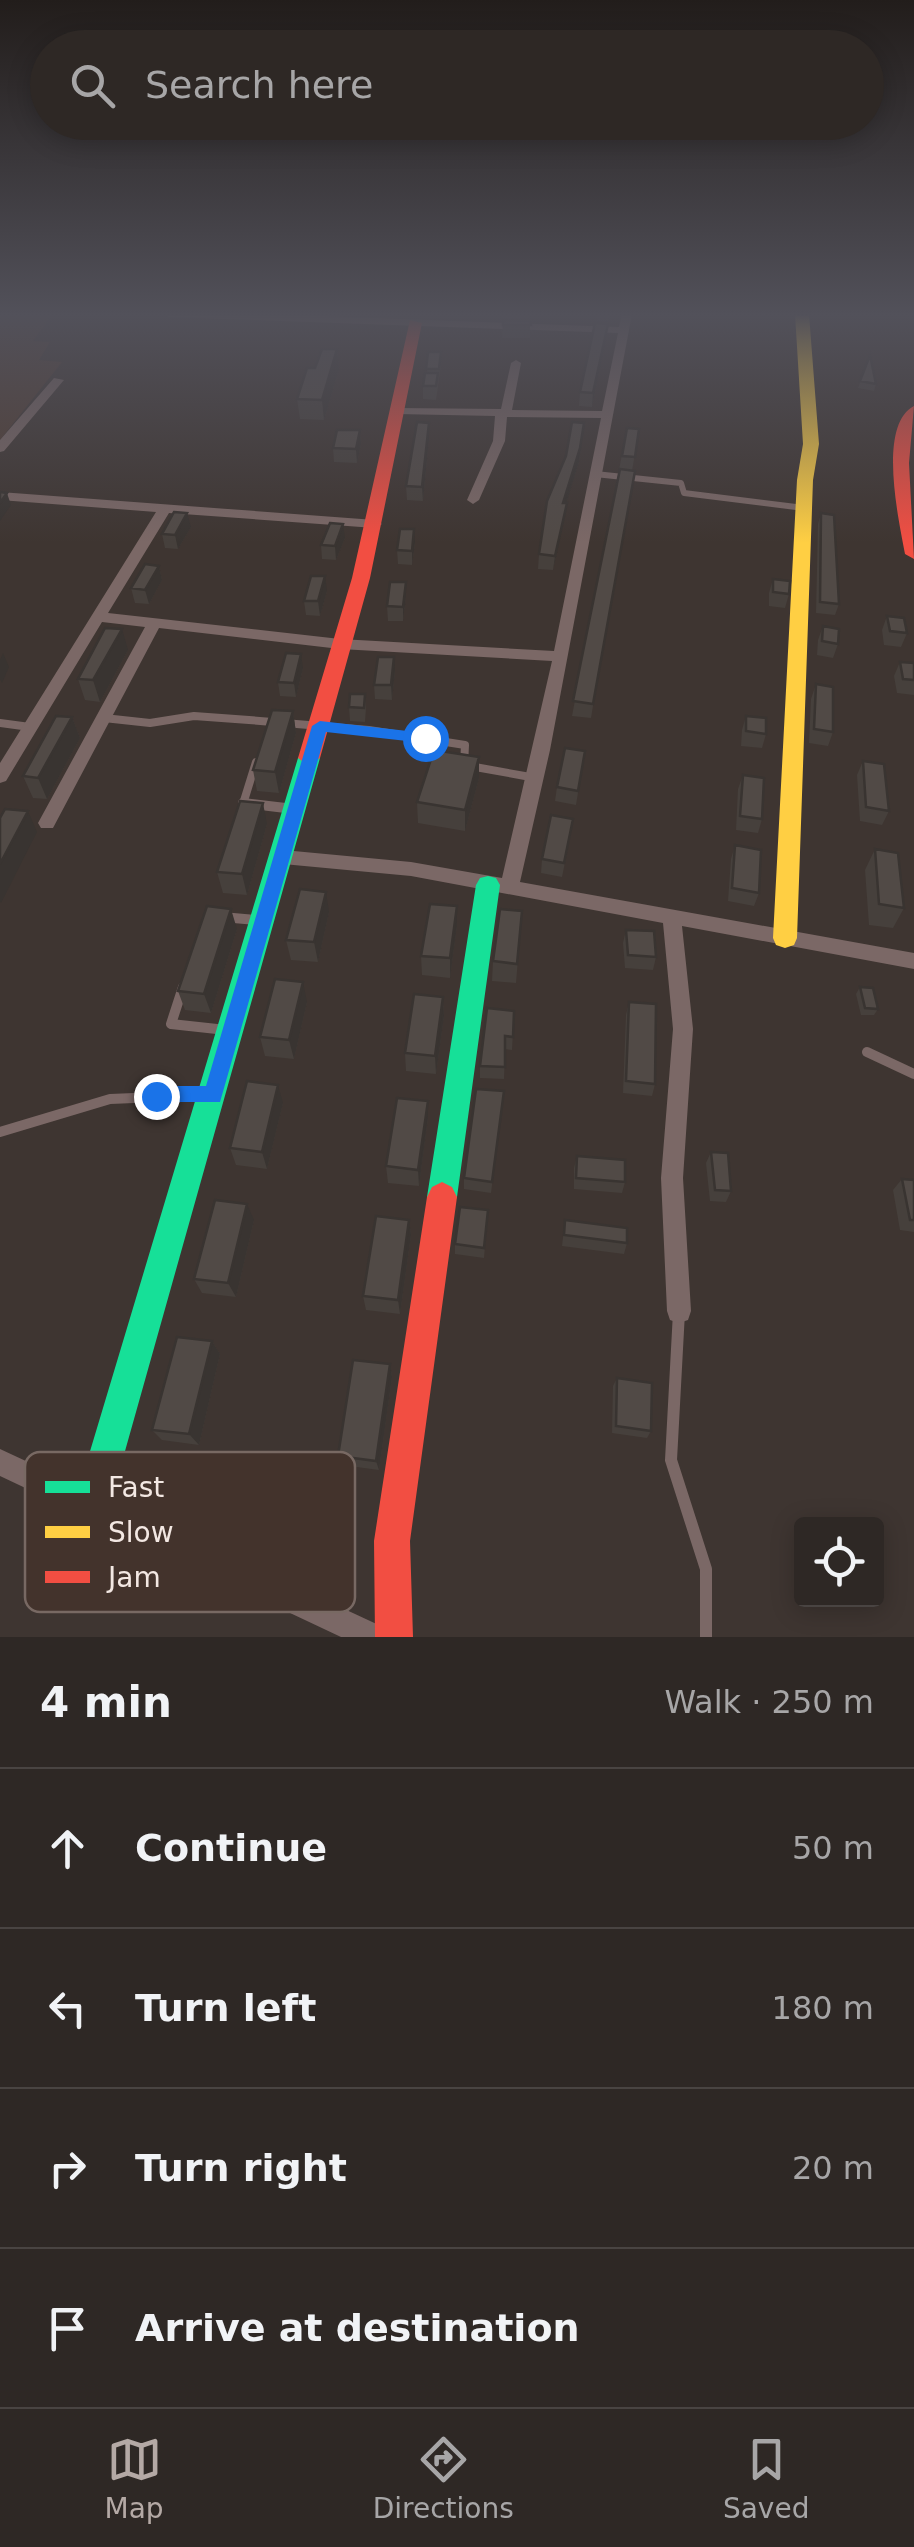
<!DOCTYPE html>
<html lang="en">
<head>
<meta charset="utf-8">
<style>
  :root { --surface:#2e2825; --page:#36302d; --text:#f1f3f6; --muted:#a7a6a7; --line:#494442; --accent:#b4a9a5 }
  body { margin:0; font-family:"DejaVu Sans",sans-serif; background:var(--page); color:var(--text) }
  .controls { position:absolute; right:30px; bottom:30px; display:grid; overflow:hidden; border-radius:10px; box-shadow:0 5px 25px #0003 }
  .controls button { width:90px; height:90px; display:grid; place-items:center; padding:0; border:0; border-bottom:2px solid var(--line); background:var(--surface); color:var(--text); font:50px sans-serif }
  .stop { position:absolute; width:30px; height:30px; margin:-22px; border:8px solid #1a73e8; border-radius:50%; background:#fff }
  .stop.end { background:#1a73e8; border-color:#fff; box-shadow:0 2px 10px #0008 }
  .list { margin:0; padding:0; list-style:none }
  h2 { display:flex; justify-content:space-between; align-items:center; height:130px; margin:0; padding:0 40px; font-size:42px }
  h2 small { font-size:32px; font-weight:400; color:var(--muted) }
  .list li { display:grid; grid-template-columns:65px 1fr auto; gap:30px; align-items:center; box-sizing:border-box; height:160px; padding:0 40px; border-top:2px solid var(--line) }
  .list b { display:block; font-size:38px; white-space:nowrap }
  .list em { font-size:32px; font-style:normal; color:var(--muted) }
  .icon { flex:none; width:55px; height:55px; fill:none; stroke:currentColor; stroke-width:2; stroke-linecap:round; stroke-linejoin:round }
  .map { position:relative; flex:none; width:914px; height:1637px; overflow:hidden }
  .search { position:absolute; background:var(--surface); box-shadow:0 5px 25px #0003; left:30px; right:30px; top:30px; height:110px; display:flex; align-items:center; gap:25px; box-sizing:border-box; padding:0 35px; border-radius:55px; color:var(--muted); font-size:38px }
  .sheet { height:770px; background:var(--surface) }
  nav { display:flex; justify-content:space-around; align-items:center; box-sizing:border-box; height:140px; border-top:2px solid var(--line); background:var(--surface); font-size:28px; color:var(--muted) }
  nav a { display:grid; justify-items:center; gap:5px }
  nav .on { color:var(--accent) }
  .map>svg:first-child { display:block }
</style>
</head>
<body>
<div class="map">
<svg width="914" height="1637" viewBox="0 0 914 1637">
  <rect width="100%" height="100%" fill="#3e3531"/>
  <path fill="#4f3b31" d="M0 314H53L33 341 50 342 39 360 62 362 0 440Z"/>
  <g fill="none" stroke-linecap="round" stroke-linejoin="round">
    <path stroke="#7b6866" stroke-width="6" d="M595 474 681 483 684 493 804 508"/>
    <path stroke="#7b6866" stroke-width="8" d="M104 718 150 723 194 716 249 720 369 730 465 745 464 765 536 778
      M0 723 30 727
      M256 762 243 804 261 806"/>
    <path stroke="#7b6866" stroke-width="10" d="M243 803 294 809
      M222 917 257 920
      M183 987 171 1024 226 1030
      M867 1052 914 1074
      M0 1132 110 1099 207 1095"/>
    <path stroke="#7b6866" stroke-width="12" d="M679 1312 671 1460 706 1569V1637"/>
    <path fill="#7b6866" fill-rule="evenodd" d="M164 314H265L619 327 622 314H632L550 750 520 882 914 953V969L682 926 693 1029 683 1178 691 1311 688 1320 679 1323 670 1320 667 1311 661 1178 673 1029 663 923 411 876 283 864 277 862 274 857 277 852 283 850 411 862 502 878 552 661 340 649 159 628 53 828H41L38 823 145 627 102 622 6 781 0 783V763L156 512 0 500V492L375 520 382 524 375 528 169 513 108 613 340 639 554 651 601 418 507 417 505 441 479 500 473 504 467 500 493 441 495 416 397 414 391 411 397 408 501 409 511 363 516 360 521 363 512 410 602 411 618 333 169 317Z
      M54 378 64 380 4 451 0 452V440Z
      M0 1449 383 1627 388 1637H341L0 1476Z"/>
    <path fill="#16e098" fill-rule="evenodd" d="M309 750 320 758 109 1508 104 1521 91 1526 78 1521 73 1508 298 758Z
      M488 876 496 878 500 885 457 1197 452 1207 442 1212 432 1207 427 1197 476 885 480 878Z"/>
    <path fill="#ffcf43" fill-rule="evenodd" d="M795 314H809L819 444 813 480 797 938 794 945 785 948 776 945 773 938 797 480 803 444Z"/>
    <path fill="#f24e42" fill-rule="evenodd" d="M410 320 422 323 370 578 320 758 309 766 298 758 352 578Z
      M914 406 909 463 914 559 905 554C899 521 877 425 914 406Z
      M442 1182 452 1187 457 1197 410 1541 413 1637H375L374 1541 427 1197 432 1187Z"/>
  </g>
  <path fill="#46403c" d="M503 314H530L529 320 502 319Z
    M597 314H610L609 321H597Z
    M503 320 530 321V338H502Z
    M606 337 592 407 579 406 580 392Z
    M337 349 339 369 324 420 300 419 297 399 315 368Z
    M428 352 441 365 436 400 423 399V386L427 373Z
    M870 355 876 384 874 391 858 388Z
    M584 423 579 462 566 503 565 517 553 570 538 569 539 554Z
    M627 428 639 429 591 718 572 716Z
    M360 430 361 444 357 463 334 462 333 448Z
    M429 437 423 501 407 500 406 486Z
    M821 513 839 604 835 615 816 613 818 524Z
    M191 527 178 549 165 548 162 534Z
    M345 538 336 560 322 559 321 545Z
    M415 543 412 565 398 564 397 550Z
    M159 566 162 580 149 604 135 603 131 588Z
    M773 579 789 594 785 608 769 606V593Z
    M327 591 320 616 306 615 304 601Z
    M406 596 403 621H388L387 606Z
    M887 616 907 633 901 647 884 645 882 630Z
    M823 626 838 644 833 658 817 655 818 640Z
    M128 650 100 702 85 700 78 679Z
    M900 662 914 663V695L897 693 894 676Z
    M303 668 296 697 280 696 278 682Z
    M395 671 392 700 375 699 374 685Z
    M816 684 833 732 828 746 809 743 811 699Z
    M365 694 366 708 365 722 350 721 349 707Z
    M293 711 296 733 279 793 257 791 253 770Z
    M746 716 766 734 762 748 741 746 742 730Z
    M72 717 80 738 47 799 33 798 23 776Z
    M585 751 576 805 555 801 557 787Z
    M479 757V778L465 831 418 823 417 802Z
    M863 761 889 811 882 825 860 821 857 775Z
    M743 775 762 819 758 833 736 830 738 789Z
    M267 824 247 895 223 893 217 872Z
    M571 833 562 877 541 873 542 859Z
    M735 845 759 893 754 906 728 901 731 859Z
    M875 849 904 908 893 928 869 925 865 870Z
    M522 911 516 983 492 981 493 961Z
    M329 912 318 962 291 960 286 940Z
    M457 926 450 978 422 975 421 956Z
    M237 929 211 1013 185 1010 178 991Z
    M626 930 656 957 653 970 625 968 623 943Z
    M860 987 878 1009 874 1015H861L856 994Z
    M443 997 444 1016 436 1074 406 1071 405 1053Z
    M307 1002 294 1059 265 1056 260 1037Z
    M629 1002 655 1084 652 1096 623 1093 626 1015Z
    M514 1011 512 1050 505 1049 504 1079 480 1078V1066Z
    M504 1091 491 1193 464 1189V1178Z
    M428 1101V1118L419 1186 388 1183 386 1166Z
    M283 1103 267 1169 236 1165 230 1148Z
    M711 1152 731 1191 726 1202 710 1201 706 1163Z
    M577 1156 625 1182 622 1193 574 1189V1168Z
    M902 1179 914 1180V1232L900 1230 893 1190Z
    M488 1210 484 1258 455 1254V1244Z
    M254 1220 236 1297 202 1293 194 1279Z
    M409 1220 411 1235 400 1314 366 1310 363 1296Z
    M565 1220 627 1243 624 1254 562 1246Z
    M212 1341 220 1354 199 1445 162 1440 152 1430Z
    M390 1364 392 1377 379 1470 342 1465 338 1456Z
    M617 1378 651 1431 647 1438 612 1433 613 1386Z"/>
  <path fill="#393431" d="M608 324 606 337 592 407 593 393Z
    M337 349 339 369 324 420 322 400Z
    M429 423V437L423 501 422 487Z
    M584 423 579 462 562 517 563 503Z
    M360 430 361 444 357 463 356 449Z
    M7 493 11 505 0 521V503Z
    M567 503 565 517 553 570 555 556Z
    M187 513 191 527 178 549 175 535Z
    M343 524 345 538 336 560 335 546Z
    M414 529 415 543 412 565V551Z
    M159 566 162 580 149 604 145 590Z
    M325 576 327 591 320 616 318 601Z
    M406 582V596L403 621V607Z
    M122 629 128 650 100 702 93 680Z
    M3 653 9 667 2 683 0 679V660Z
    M301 654 303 668 296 697 294 683Z
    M394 657 395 671 392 700 391 685Z
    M293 711 296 733 279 793 275 772Z
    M72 717 80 738 47 799 38 778Z
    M479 757V778L465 831V810Z
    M263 803 267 824 247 895 242 874Z
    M28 811 37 832 1 903 0 901V864Z
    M326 892 329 912 318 962 314 942Z
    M457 906V926L450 978V958Z
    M231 909 237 929 211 1013 204 994Z
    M303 982 307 1002 294 1059 289 1040Z
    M443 997 444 1016 436 1074 435 1056Z
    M278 1085 283 1103 267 1169 262 1152Z
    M428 1101V1118L419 1186 418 1170Z
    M247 1204 254 1220 236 1297 228 1283Z
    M409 1220 411 1235 400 1314 398 1300Z
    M212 1341 220 1354 199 1445 189 1434Z
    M390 1364 392 1377 379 1470 376 1461Z"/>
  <path fill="#514a46" stroke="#393431" stroke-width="2.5" d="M503 320 530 321 531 325H503Z
    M595 323 608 324 593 393 580 392Z
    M322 349H337L322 400 297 399 307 368H315Z
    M428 352H441L439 369H426Z
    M870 355 876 384 860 381Z
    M425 373H438L436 386H423Z
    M417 422 429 423 422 487 406 486Z
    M572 422 584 423 580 448 563 503H567L555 556 539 554 547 501 566 456Z
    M627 428 639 429 635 457 622 456Z
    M337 430H360L356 449 333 448Z
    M620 469 635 471 593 704 573 701Z
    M0 492 7 493 0 503Z
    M174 512 187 513 175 535 162 534Z
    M821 513 834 515 839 604 820 602Z
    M330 523 343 524 335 546 321 545Z
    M400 529H414L412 551 397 550Z
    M145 564 159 566 145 590 131 588Z
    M311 576H325L318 601H304Z
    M773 579 790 581 789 594 773 592Z
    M390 582H406L403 607 387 606Z
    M887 616 904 618 907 633 890 631Z
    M823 626 839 629 838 644 822 641Z
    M105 628 122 629 93 680 78 679Z
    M286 653 301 654 294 683 278 682Z
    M378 657H394L391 685H374Z
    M900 662 914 663V680L903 679Z
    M816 684 833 687V732L814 729Z
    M350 694H365L364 708 349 707Z
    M272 710 293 711 275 772 253 770Z
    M56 716 72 717 38 778 23 776Z
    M746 716 766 718V734L746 731Z
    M565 748 585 751 578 791 557 787Z
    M434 750 479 757 465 810 417 802Z
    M863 761 884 764 889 811 866 807Z
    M743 775 764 778 762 819 740 816Z
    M240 801 263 803 242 874 217 872Z
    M5 809 28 811 0 864V818Z
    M551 815 573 819 564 863 542 859Z
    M735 845 761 850 759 893 732 888Z
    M875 849 898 853 904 908 879 904Z
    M300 889 326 892 314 942 286 940Z
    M430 904 457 906 450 958 421 956Z
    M207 906 231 909 204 994 178 991Z
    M500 909 522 911 517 964 493 961Z
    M626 930 654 931 656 957 628 955Z
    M275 979 303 982 289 1040 260 1037Z
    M860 987 873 988 878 1009 865 1008Z
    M414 994 443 997 435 1056 405 1053Z
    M629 1002 656 1004 655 1084 626 1081Z
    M487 1008 514 1011 513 1037 505 1036V1067L480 1066Z
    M247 1081 278 1085 262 1152 230 1148Z
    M476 1089 504 1091 492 1182 464 1178Z
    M397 1098 428 1101 418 1170 386 1166Z
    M711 1152 728 1153 731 1191 715 1190Z
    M577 1156 625 1160V1182L576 1178Z
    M902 1179 914 1180V1220H910Z
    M215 1200 247 1204 228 1283 194 1279Z
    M460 1207 488 1210 484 1248 455 1244Z
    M376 1216 409 1220 398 1300 363 1296Z
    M565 1220 627 1228V1243L564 1235Z
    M177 1337 212 1341 189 1434 152 1430Z
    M353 1360 390 1364 376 1461 338 1456Z
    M617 1378 652 1383 651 1431 616 1426Z"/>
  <linearGradient id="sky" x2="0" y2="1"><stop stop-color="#221d1b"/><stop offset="0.58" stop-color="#52515a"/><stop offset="1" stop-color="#52515a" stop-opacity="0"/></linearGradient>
  <rect width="914" height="543" fill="url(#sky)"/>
  <path fill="#1a73e8" d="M320 721 425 733 432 738 425 743 326 732 220 1102H149L146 1096 156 1086H206L312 726Z"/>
  <rect x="25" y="1452" width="330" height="160" rx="15" fill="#43332c" stroke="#786963" stroke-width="2.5"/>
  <rect x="45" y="1481" width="45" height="12" fill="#16e098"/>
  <rect x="45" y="1526" width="45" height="12" fill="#ffcf43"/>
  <rect x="45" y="1571" width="45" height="12" fill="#f24e42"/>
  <g font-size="28" fill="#f3e8e3">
    <text x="108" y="1497">Fast</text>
    <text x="108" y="1542">Slow</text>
    <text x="108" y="1587">Jam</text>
  </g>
</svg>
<div class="controls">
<button><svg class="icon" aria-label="locate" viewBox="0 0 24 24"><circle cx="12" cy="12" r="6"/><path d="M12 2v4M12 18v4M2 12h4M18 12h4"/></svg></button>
</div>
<div class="stop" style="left:425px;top:738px"></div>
<div class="stop end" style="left:156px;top:1096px"></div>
<div class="search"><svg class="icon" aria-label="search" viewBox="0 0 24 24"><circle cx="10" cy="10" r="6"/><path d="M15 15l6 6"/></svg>Search here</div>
</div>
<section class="sheet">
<h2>4 min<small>Walk · 250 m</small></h2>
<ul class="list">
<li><svg class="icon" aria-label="ahead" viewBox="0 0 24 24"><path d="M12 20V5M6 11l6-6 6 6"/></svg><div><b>Continue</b></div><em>50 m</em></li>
<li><svg class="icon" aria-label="left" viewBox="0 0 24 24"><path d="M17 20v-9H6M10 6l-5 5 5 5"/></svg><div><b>Turn left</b></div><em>180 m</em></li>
<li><svg class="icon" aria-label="right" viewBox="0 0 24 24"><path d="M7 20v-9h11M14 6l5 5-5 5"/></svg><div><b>Turn right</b></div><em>20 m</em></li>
<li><svg class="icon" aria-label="arrive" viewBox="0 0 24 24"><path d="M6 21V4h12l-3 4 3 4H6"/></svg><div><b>Arrive at destination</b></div></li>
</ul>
</section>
<nav>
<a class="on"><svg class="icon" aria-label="map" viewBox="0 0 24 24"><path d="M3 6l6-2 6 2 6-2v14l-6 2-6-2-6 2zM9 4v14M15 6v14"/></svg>Map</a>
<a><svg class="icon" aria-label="directions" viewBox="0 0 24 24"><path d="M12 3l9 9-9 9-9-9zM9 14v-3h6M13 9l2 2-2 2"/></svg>Directions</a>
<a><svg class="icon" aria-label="saved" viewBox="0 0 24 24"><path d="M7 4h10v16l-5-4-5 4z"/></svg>Saved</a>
</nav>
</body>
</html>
